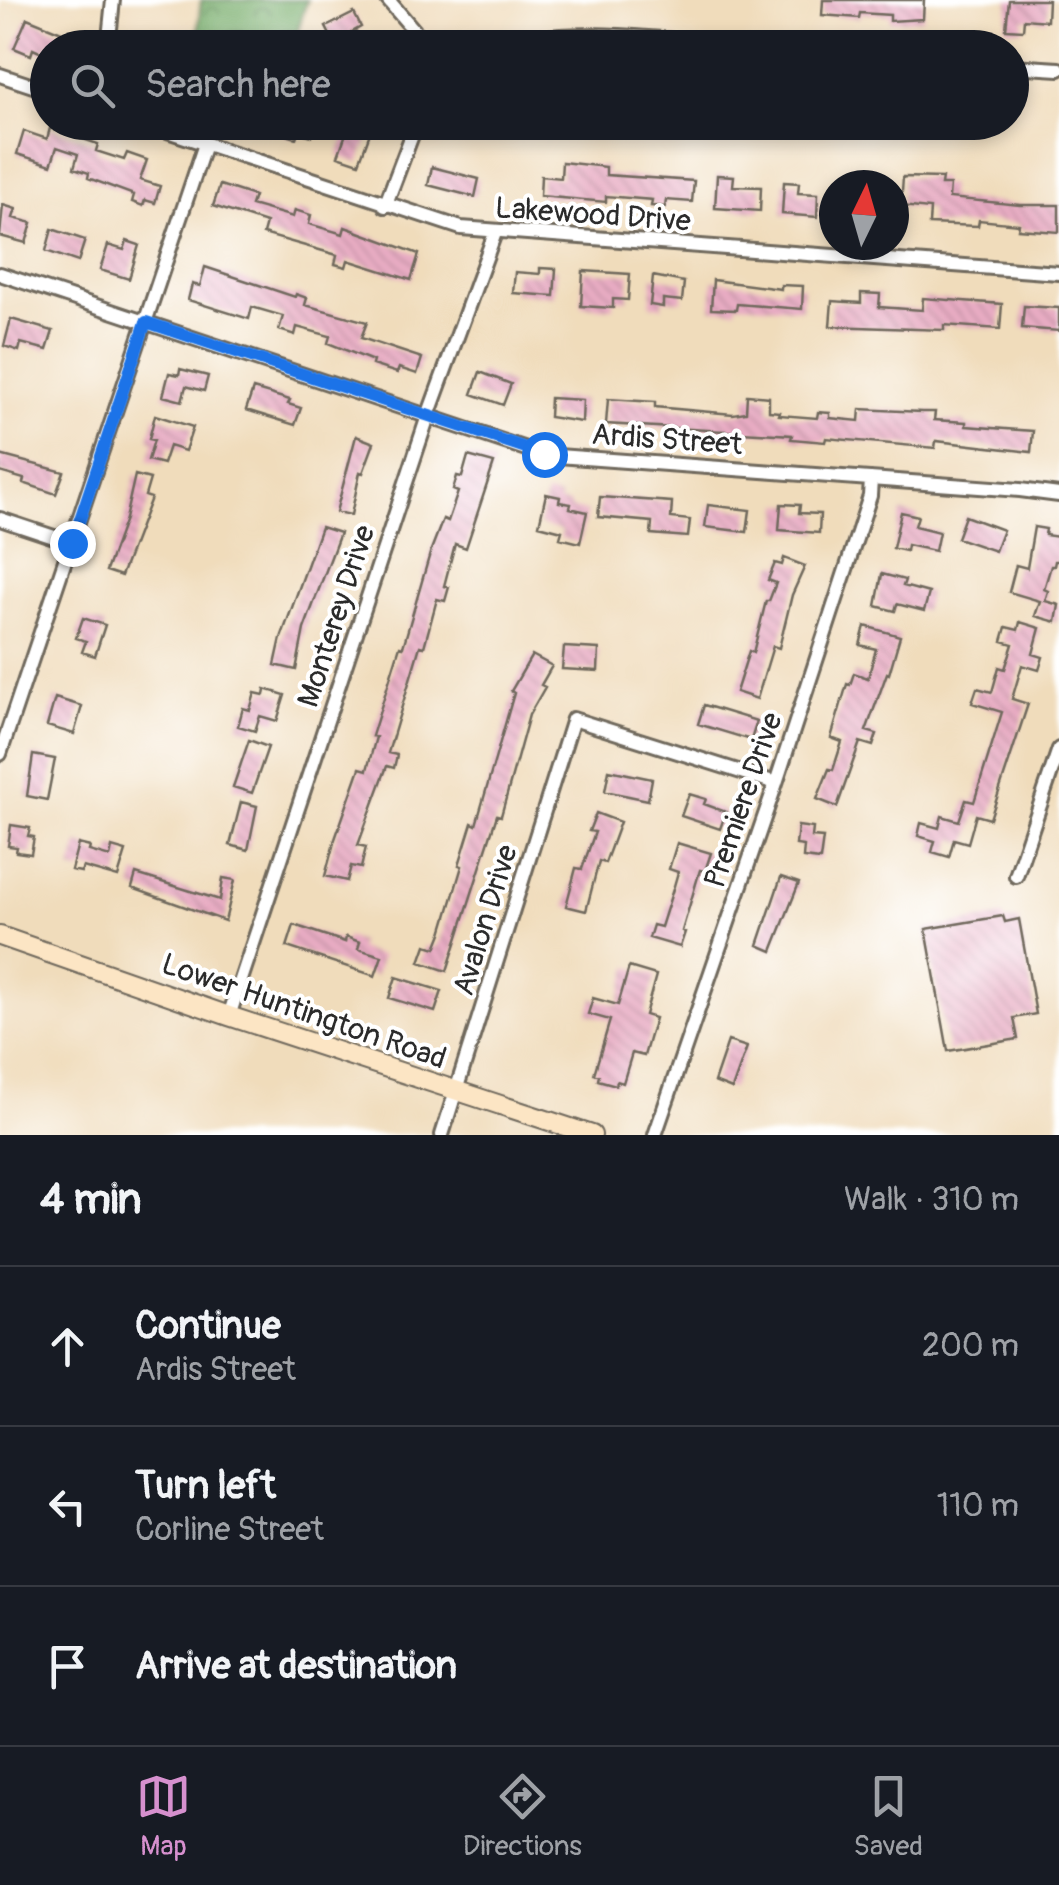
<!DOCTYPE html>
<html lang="en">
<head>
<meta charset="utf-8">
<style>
  :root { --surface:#171b24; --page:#20242c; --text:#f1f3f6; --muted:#9ea1a6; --line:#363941; --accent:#d690ce }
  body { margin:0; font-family:Pangolin,sans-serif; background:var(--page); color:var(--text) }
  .compass { position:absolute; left:819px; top:170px; width:90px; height:90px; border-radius:50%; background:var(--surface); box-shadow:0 5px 15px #0003; rotate:5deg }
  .stop { position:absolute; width:30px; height:30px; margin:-22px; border:8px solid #1a73e8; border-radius:50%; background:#fff }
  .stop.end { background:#1a73e8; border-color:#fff; box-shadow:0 2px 10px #0008 }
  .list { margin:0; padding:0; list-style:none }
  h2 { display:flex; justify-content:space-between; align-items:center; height:130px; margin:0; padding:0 40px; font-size:42px }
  h2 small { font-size:32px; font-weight:400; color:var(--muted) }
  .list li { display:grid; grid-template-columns:65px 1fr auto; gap:30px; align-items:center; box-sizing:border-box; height:160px; padding:0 40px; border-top:2px solid var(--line) }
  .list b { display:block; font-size:38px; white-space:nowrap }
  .list p { margin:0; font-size:32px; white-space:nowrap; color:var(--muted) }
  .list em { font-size:32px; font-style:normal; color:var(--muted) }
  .icon { flex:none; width:55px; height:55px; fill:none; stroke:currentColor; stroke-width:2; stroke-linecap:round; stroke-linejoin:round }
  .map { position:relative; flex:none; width:1059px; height:1135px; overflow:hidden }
  .search { position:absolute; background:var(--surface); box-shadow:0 5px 15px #0003; left:30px; right:30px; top:30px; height:110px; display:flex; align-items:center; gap:25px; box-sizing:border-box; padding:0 35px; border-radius:55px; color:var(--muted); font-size:38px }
  .sheet { height:610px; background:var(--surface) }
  nav { display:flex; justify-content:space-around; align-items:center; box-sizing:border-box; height:140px; border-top:2px solid var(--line); background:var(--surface); font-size:28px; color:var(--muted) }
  nav a { display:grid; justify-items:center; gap:5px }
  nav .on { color:var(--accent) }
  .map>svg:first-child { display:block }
</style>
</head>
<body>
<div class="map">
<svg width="1059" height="1135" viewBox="0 0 1059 1135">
  <defs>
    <pattern id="forest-crowns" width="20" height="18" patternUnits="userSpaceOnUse" patternTransform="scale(2.5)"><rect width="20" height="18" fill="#74ab68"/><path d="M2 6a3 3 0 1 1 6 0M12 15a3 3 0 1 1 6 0" fill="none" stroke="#5f8b56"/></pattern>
    <pattern id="building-back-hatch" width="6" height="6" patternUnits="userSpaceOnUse" patternTransform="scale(2.5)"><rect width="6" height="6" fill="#e8acc3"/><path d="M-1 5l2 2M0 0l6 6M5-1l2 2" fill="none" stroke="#c794a8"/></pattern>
  </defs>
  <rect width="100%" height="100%" fill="#fff"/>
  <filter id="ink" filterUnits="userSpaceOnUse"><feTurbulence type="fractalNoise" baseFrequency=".01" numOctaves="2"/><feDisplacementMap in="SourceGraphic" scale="20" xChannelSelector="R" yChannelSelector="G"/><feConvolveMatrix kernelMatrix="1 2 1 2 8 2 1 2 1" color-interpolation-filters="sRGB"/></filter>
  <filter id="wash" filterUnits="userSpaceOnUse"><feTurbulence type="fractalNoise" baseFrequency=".0048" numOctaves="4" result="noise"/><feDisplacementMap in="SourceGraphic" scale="40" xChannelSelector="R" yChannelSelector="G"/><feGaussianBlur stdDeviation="2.25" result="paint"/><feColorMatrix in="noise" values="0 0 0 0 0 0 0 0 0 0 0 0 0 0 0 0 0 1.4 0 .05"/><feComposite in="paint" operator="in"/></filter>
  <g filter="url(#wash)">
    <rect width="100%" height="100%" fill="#f0dcbb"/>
    <path fill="url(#forest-crowns)" stroke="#506b4a" stroke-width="2.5" d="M201 0H307L293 47H196Z"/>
    <g id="blocks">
      <path fill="url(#building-back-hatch)" d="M823 0H924L923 19 890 21V15L860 13 859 18 822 15Z
        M1009 0H1048L1047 21 1024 19 1023 30 1006 29Z
        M354 13 361 27 352 32 360 48H313L332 39 326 27Z
        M27 18 74 37 69 48 48 43 44 54 33 49 31 55 14 48Z
        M253 122H316L312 136 298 132 296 138 253 125Z
        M350 122H374L359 163 338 156Z
        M50 128 98 144 96 151 124 160 127 153 147 160 140 180 160 186 155 203 145 200 143 206 132 202 134 195 88 178 89 173 74 168 78 154 57 147 51 165 17 154 24 131 47 139Z
        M562 162 606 167V175L694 181 692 202 666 200 665 207 651 206 652 200 606 196V202L540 196 541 176 561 178Z
        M432 167 479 179 475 197 428 185Z
        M717 175 734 176 733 186 761 187 760 211 715 208Z
        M903 177 942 178 941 185H950L949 198 1020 205H1059V232L1018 229 1019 224 979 220 978 226 929 224 930 209 901 206Z
        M784 182 799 183 798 193 818 194 817 217 782 214Z
        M220 185 254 196 251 205 293 217 295 210 311 215 309 224 343 234 345 227 419 254 411 280 354 262 348 260 346 267 335 264 337 255 263 234 266 223 213 206Z
        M3 205 16 209 13 218 32 223 26 243 0 236Z
        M52 229 85 240 78 262 46 251Z
        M127 241 139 245 129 279 100 270 108 245 124 250Z
        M205 267 295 297 296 294 307 298 305 305 367 322 361 338 422 358 417 374 399 368 397 373 372 365 373 361 328 343 330 336 297 327 295 335 279 330 283 316 252 307 249 319 188 300 192 284 200 286Z
        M540 268 556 269 554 296 513 293 515 272 540 274Z
        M583 271 630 274 628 300 613 299V308L581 306Z
        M653 276 684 282 682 301 663 299V307L650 305Z
        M713 280 781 289V285L803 286 802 309 737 304 736 310 711 309Z
        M861 293 880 294 879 307 922 310 923 298 1002 304 1000 329 944 325V330L830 326 832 301 861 303Z
        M1024 306 1059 308V331L1022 328Z
        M11 319 53 331 47 350 21 343 19 351 4 346Z
        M180 369 208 376 204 391 186 386 182 401 163 396 169 373 179 375Z
        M480 372 511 384 503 405 472 394Z
        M253 389 290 400 288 404 301 408 295 425 246 410Z
        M747 395 769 397V411L780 412 779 415 817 418 818 412 830 413V418L859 421 860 409 922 412H935L934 420 966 422V426L1033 431 1031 452 936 441 935 448 826 438 825 442 791 439 792 435 606 424 608 399 655 402V407L733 414 746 412Z
        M550 398 583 400 582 422 549 417Z
        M155 415 193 427 185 451 169 446 163 464 148 460 154 440 149 439Z
        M356 436 374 443 363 473 360 472 351 515 336 512Z
        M0 455 64 472 56 494 23 483 24 479 0 472Z
        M468 456 494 463 466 548 455 544 444 586 449 587 445 601 437 599 424 647 420 646 388 753 397 755 394 768 387 766 358 845 366 847 361 868 351 866 347 881 325 876 335 839 360 768 367 770 376 737 372 736 400 646 403 647 431 550 443 519 448 521 458 492 453 490 457 476 462 477Z
        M135 475 150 479 145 496 151 498 121 576 106 571 125 519Z
        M546 494 560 497 559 502 571 504 570 508 587 512 580 543 560 538 562 531 539 525Z
        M600 497 672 502 671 518 690 520 688 537 651 534 652 522 598 517Z
        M781 504 800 505 799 513 820 514 819 533 779 530Z
        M708 505 750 510 747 532 705 527Z
        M901 512 918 516 915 526 939 532 935 551 907 545 906 551 893 548Z
        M965 516 1003 530 995 551 957 538Z
        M321 527 340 533 304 629 296 670 275 665 281 638Z
        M1034 527 1046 529 1045 535 1059 537V561H1055L1054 566H1051L1044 589 1048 591 1045 601 1059 605 1056 622 1035 616 1040 601 1009 592 1016 565 1027 568Z
        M784 558 805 566 792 595 779 648 773 646 757 699 736 692 749 651 753 653 766 601H769L776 583 768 580 775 563 782 565Z
        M882 574 905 580 903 586 929 593 924 611 897 604 895 611 876 606Z
        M83 618 105 625 95 656 82 652 86 641 76 638Z
        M1020 622 1040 628 1033 654 1043 657 1039 670 1022 665 1012 699 1028 704 990 819 976 815 968 843 954 839 949 857 932 852 935 841 918 836 921 823 939 828 942 816 959 821 966 800 974 802 1002 712 972 703 977 688 992 692 999 667 1005 669 1013 644 1002 641 1006 627 1018 630Z
        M865 626 900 636 889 674 887 673 866 731 877 734 873 746 860 742 837 807 817 799 829 769 833 770 842 742 831 738 847 684 850 685 854 673 868 678 876 649 860 645Z
        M564 647 599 649 598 671 562 669Z
        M532 655 552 666 541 685 545 687 529 715 501 816 497 815 447 971 420 962 426 945 436 948 442 933 462 866 459 865 472 823 476 825 496 756 514 693 511 691Z
        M265 689 285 695 277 721 260 716 255 731 238 726 243 708 250 710 255 693 264 695Z
        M55 698 82 706 74 734 47 726Z
        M704 705 757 721 751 740 698 724Z
        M249 740 268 747 252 793 233 787Z
        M33 755 55 759 47 800 27 796Z
        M609 770 652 779 648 800 605 791Z
        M689 794 706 799 704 804 726 812 720 829 681 816Z
        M241 802 257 806 248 850 230 845Z
        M596 813 620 822 605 863 599 861 586 911 566 906 576 868 582 869 595 832 589 831Z
        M11 825 30 828 28 836 34 837 31 854 16 852 17 847 8 846Z
        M798 826 813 828 812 837 823 838 820 860 803 858 804 846 796 845Z
        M677 843 711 853 705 871 700 870 682 931 685 932 680 947 649 938 653 925 661 927 674 886 678 872 669 869Z
        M78 844 90 847 89 851 110 857 112 847 126 851 118 877 83 867 81 872 71 870Z
        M136 874 220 900 223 878 235 880 225 921 132 888Z
        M781 877 799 883 772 951 758 945Z
        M1003 916 1005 922 1019 919 1036 1014 1014 1018 1018 1039 948 1051 926 929Z
        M294 925 345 942 346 937 360 942 358 949 382 956 375 976 287 947Z
        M629 967 656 975 645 1015 655 1018 644 1056 632 1053 623 1083 617 1081 616 1085 598 1080 599 1075 594 1074 610 1020 588 1014 593 998 618 1005Z
        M396 977 442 991 435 1012 389 998Z
        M728 1041 747 1047 732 1089 714 1082Z"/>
    </g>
  </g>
  <g filter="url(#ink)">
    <use href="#blocks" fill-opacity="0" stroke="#70695d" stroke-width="2.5"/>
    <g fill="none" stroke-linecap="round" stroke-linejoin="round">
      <defs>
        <path id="street" d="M388 0 429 48
          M108 48 113 0
          M500 48C560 22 689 43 758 48
          M1012 66 1059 69
          M0 75 48 91
          M140 122 461 228 1059 273
          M385 206 417 122
          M0 274 544 455 1020 490 1059 495
          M0 519 72 543
          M0 754 205 144
          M1016 876 1059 749
          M229 1016 428 416 495 233
          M442 1135 573 719 776 783
          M655 1135 776 783 870 496 871 479"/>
        <path id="secondary" d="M0 936 229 1016 592 1135"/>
      </defs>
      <use href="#street" stroke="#70695d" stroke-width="18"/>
      <use href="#secondary" stroke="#70695d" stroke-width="22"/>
      <use href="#street" stroke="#fff" stroke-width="12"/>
      <use href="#secondary" stroke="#fce5c4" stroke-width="18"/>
    </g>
  </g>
  <g fill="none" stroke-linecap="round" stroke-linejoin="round" filter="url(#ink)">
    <path stroke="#1a73e8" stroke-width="12" d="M72 543 146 322 544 454"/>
  </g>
  <g text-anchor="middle" stroke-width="8" stroke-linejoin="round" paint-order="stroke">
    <g font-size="30" fill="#2b2b2b" stroke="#fff">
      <text transform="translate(593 214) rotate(4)" y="10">Lakewood Drive</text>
      <text transform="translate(667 439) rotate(4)" y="10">Ardis Street</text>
      <text transform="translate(336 616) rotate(-72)" y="10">Monterey Drive</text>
      <text transform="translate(743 800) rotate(-71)" y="10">Premiere Drive</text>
      <text transform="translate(485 920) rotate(-73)" y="10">Avalon Drive</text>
      <text transform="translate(304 1011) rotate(19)" y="10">Lower Huntington Road</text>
    </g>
  </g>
</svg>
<svg class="compass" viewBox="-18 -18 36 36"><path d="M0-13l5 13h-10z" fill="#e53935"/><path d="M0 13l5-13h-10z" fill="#9ea1a6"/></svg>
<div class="stop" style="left:544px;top:454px"></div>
<div class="stop end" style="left:72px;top:543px"></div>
<div class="search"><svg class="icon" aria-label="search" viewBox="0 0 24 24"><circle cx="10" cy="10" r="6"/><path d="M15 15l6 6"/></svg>Search here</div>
</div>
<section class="sheet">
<h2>4 min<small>Walk · 310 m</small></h2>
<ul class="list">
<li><svg class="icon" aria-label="ahead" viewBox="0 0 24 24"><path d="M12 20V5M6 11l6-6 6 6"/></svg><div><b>Continue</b><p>Ardis Street</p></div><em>200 m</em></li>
<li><svg class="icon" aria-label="left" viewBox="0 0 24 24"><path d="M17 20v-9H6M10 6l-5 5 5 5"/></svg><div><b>Turn left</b><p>Corline Street</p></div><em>110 m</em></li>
<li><svg class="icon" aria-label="arrive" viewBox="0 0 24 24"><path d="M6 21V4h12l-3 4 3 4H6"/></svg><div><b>Arrive at destination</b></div></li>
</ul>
</section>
<nav>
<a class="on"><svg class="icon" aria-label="map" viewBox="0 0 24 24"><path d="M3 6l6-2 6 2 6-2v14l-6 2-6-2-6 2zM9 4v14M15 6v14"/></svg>Map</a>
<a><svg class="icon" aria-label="directions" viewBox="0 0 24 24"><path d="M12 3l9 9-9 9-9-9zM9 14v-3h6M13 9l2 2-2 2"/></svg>Directions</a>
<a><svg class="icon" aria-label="saved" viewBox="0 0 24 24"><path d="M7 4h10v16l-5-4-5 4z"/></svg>Saved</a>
</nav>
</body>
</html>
